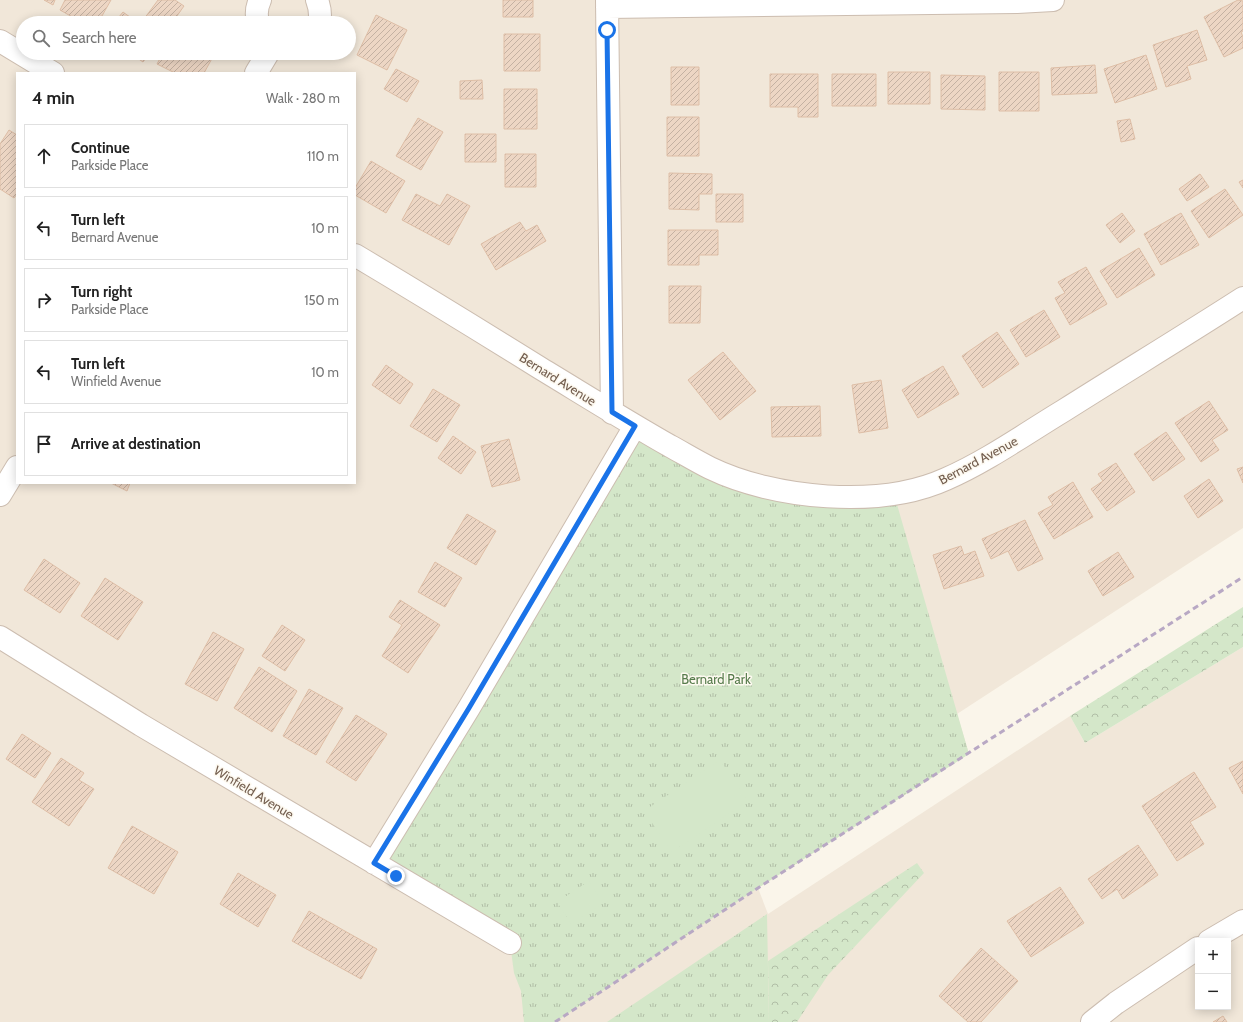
<!DOCTYPE html>
<html lang="en">
<head>
<meta charset="utf-8">
<style>
  :root { --surface:#fff; --page:#f6f6f6; --text:#222; --muted:#767676; --line:#e0e0e0 }
  body { margin:0; font-family:Cabin,sans-serif; background:var(--page); color:var(--text) }
  .controls { position:absolute; right:12px; bottom:12px; display:grid; overflow:hidden; border-radius:0px; box-shadow:0 2px 10px #0003 }
  .controls button { width:36px; height:36px; display:grid; place-items:center; padding:0; border:0; border-bottom:1px solid var(--line); background:var(--surface); color:var(--text); font:20px sans-serif }
  .stop { position:absolute; width:12px; height:12px; margin:-9px; border:3px solid #1a73e8; border-radius:50%; background:#fff }
  .stop.end { background:#1a73e8; border-color:#fff; box-shadow:0 1px 4px #0008 }
  .list { margin:0; padding:0; list-style:none }
  h2 { display:flex; justify-content:space-between; align-items:center; height:52px; margin:0; padding:0 16px; font-size:17px }
  h2 small { font-size:13px; font-weight:400; color:var(--muted) }
  .list li { display:grid; grid-template-columns:26px 1fr auto; gap:12px; align-items:center; box-sizing:border-box; height:64px; margin:0 8px 8px; padding:0 8px; border:1px solid var(--line); border-radius:0px }
  .list b { display:block; font-size:15px; white-space:nowrap }
  .list p { margin:0; font-size:13px; white-space:nowrap; color:var(--muted) }
  .list em { font-size:13px; font-style:normal; color:var(--muted) }
  .icon { flex:none; width:22px; height:22px; fill:none; stroke:currentColor; stroke-width:2; stroke-linecap:round; stroke-linejoin:round }
  .map { position:relative; flex:none; width:1243px; height:1022px; overflow:hidden }
  .search { position:absolute; background:var(--surface); box-shadow:0 2px 10px #0003; left:16px; top:16px; width:340px; height:44px; display:flex; align-items:center; gap:10px; box-sizing:border-box; padding:0 14px; border-radius:22px; color:var(--muted); font-size:15px }
  .panel { position:absolute; background:var(--surface); box-shadow:0 2px 10px #0003; left:16px; top:72px; width:340px; height:412px; border-radius:0px }
  .map>svg:first-child { display:block }
</style>
</head>
<body>
<div class="map">
<svg width="1243" height="1022" viewBox="0 0 1243 1022">
  <defs>
    <pattern id="grass-tufts" width="24" height="20" patternUnits="userSpaceOnUse"><rect width="24" height="20" fill="#d4e7c9"/><path d="M3 7l-1-3M5 7V3M7 7l1-3M15 17l-1-3M17 17v-4M19 17l1-3" fill="none" stroke="#b0bea6"/></pattern>
    <pattern id="forest-crowns" width="20" height="18" patternUnits="userSpaceOnUse"><rect width="20" height="18" fill="#d4e7c9"/><path d="M2 6a3 3 0 1 1 6 0M12 15a3 3 0 1 1 6 0" fill="none" stroke="#b0bea6"/></pattern>
    <pattern id="building-hatch" width="6" height="6" patternUnits="userSpaceOnUse"><rect width="6" height="6" fill="#edd6c4"/><path d="M-1 1l2-2M0 6l6-6M5 7l2-2" fill="none" stroke="#c4b1a2"/></pattern>
  </defs>
  <rect width="100%" height="100%" fill="#faf5ea"/>
  <path fill="#f1e7d9" fill-rule="evenodd" d="M0 0H1243V528L957 714 969 754 758 888 768 914 1070 716 1085 743 1243 647V1022H0ZM23 23H349V53H23ZM17 73H355V483H17ZM1198 941H1228V1007H1198Z"/>
  <path fill="url(#grass-tufts)" d="M635 426 742 480 894 494 969 754 758 888 555 1022H524L521 991 514 973 510 943 374 863Z
    M767 914 769 1022H607Z"/>
  <path fill="url(#forest-crowns)" d="M1243 607V647L1085 743 1070 716Z
    M917 863 924 873 828 975 797 1022H769L768 961Z"/>
  <path fill="#d4e7c9" d="M720 760 748 801 672 852 644 811Z
    M589 881 603 903 571 924 557 902Z"/>
  <path fill="url(#building-hatch)" stroke="#debea6" d="M44 0H55L53 5Z
    M65 0H111L98 23H83L60 10Z
    M158 0H175L184 6 172 23H141Z
    M503 0H533V17H503Z
    M1238 0 1243 1V31L1241 32 1243 37V48L1224 57 1204 17Z
    M123 12 138 23H114Z
    M376 15 407 30 387 70 357 55Z
    M1197 30 1207 60 1187 66 1191 79 1166 87 1153 45Z
    M504 34H540V71H504Z
    M130 53H150L143 62Z
    M163 53H215L204 73H175L157 64Z
    M1146 55 1157 89 1115 103 1104 69Z
    M1095 65 1097 93 1052 95 1051 68Z
    M671 67H699V105H671Z
    M396 69 419 81 407 102 384 89Z
    M888 72H930V104H888Z
    M999 72H1039V111H999Z
    M770 74H818V117H798V107H770Z
    M832 74H876V106H832Z
    M941 75 985 76V110L941 109Z
    M482 80 483 99H460V81Z
    M504 89H537V129H504Z
    M667 117H699V156H667Z
    M418 118 443 132 421 170 396 156Z
    M1130 119 1135 139 1121 142 1117 121Z
    M9 130 17 135V194L14 198 0 189V144Z
    M465 134H496V162H465Z
    M505 154H536V187H505Z
    M371 161 405 181 386 213 355 195V188Z
    M669 173 712 174V194H699V210L669 209Z
    M1200 174 1209 187 1187 201 1179 189Z
    M1243 180V188L1239 182Z
    M1225 189 1243 215 1209 238 1191 211Z
    M416 194 440 206 447 194 470 206 449 245 402 220Z
    M716 194H743V222H716Z
    M1122 213 1135 231 1120 243 1106 225Z
    M1181 213 1199 245 1161 265 1144 234Z
    M520 222 526 231 537 225 546 241 496 270 481 244Z
    M668 230H718V255H699V265H668Z
    M1139 248 1155 275 1117 298 1100 271Z
    M1086 267 1107 304 1070 325 1055 298 1065 293 1058 282Z
    M669 286H701L700 323H669Z
    M1044 310 1060 337 1026 357 1010 330Z
    M997 332 1019 364 983 388 962 356Z
    M723 352 756 391 720 420 688 380Z
    M386 365 413 384 400 404 372 385Z
    M943 366 959 394 918 418 902 390Z
    M881 380 888 428 859 433 852 385Z
    M433 389 460 405 437 442 410 426Z
    M1209 401 1228 430 1212 440 1219 450 1201 462 1175 423Z
    M820 406 821 436 772 437 771 407Z
    M1166 432 1185 459 1153 481 1134 454Z
    M453 436 476 452 461 474 438 458Z
    M509 439 520 480 492 487 481 446Z
    M1116 463 1135 492 1107 511 1091 489 1103 481 1098 474Z
    M1243 467V483L1237 469Z
    M1209 479 1223 501 1198 518 1184 496Z
    M1073 482 1093 517 1054 539 1038 513 1053 505 1048 497Z
    M111 483H130L127 491Z
    M467 514 496 531 476 565 447 548Z
    M1025 520 1043 559 1018 571 1008 551 991 559 982 539Z
    M961 546 964 555 975 551 984 576 944 589 933 555Z
    M1118 552 1134 577 1103 596 1088 571Z
    M44 559 80 583 60 613 24 590Z
    M435 562 462 578 445 607 418 592Z
    M105 578 143 602 118 640 81 616Z
    M400 600 440 625 408 673 382 656 402 625 389 617Z
    M282 625 305 640 285 671 262 656Z
    M213 632 244 649 217 701 185 684Z
    M259 667 297 691 272 732 234 708Z
    M309 689 343 708 316 755 283 736Z
    M356 715 387 734 356 781 326 762Z
    M22 734 51 753 35 778 6 759Z
    M61 758 84 773 79 780 94 789 69 826 32 802Z
    M1243 761V794L1229 768Z
    M1194 772 1216 807 1190 822 1204 844 1177 861 1142 806Z
    M132 826 178 852 154 894 108 868Z
    M1138 845 1158 875 1123 899 1117 889 1102 899 1088 879Z
    M238 873 276 895 258 927 220 904Z
    M1060 887 1084 923 1031 957 1007 921Z
    M309 911 377 949 361 979 292 941Z
    M981 948 1018 981 981 1022H968L939 996Z
    M1223 1016 1227 1022H1213Z"/>
  <g fill="none" stroke-linecap="round" stroke-linejoin="round">
    <defs>
      <path id="street" d="M317 0C320 8 321 15 319 23
        M607 0 612 413
        M607 7 1017 2 1053 0
        M258 23C256 15 256 8 260 0
        M0 41 53 73
        M256 73 268 53
        M355 255C417 292 479 330 540 368 583 394 626 421 670 446 683 453 696 461 710 468 774 499 880 509 946 479 987 461 1025 434 1063 411 1123 373 1184 336 1243 298
        M0 495 17 467
        M0 637 141 725 510 943
        M374 863 469 708 635 426
        M1209 941 1243 921
        M1092 1022 1116 1003 1198 948"/>
    </defs>
    <use href="#street" stroke="#ccbdb0" stroke-width="24"/>
    <use href="#street" stroke="#fff" stroke-width="22"/>
    <path stroke="#b8a8c4" stroke-width="3" stroke-dasharray="6 4" stroke-linecap="butt" d="M555 1022 758 888 1243 577"/>
  </g>
  <g fill="none" stroke-linecap="round" stroke-linejoin="round">
    <path stroke="#1a73e8" stroke-width="5" d="M396 876 374 863 469 708 635 426 612 412 607 30"/>
  </g>
  <g text-anchor="middle" stroke-width="3" stroke-linejoin="round" paint-order="stroke">
    <g font-size="13" fill="#735e4f" stroke="#fdf9f0">
      <text transform="translate(558 379) rotate(32)" y="5">Bernard Avenue</text>
      <text transform="translate(978 460) rotate(-28)" y="5">Bernard Avenue</text>
      <text transform="translate(254 792) rotate(31)" y="5">Winfield Avenue</text>
    </g>
    <g font-size="13" fill="#577c4c" stroke="#fdf9f0">
      <text x="716" y="684">Bernard Park</text>
    </g>
  </g>
</svg>
<div class="controls">
<button>+</button>
<button>−</button>
</div>
<div class="stop" style="left:607px;top:30px"></div>
<div class="stop end" style="left:396px;top:876px"></div>
<div class="search"><svg class="icon" aria-label="search" viewBox="0 0 24 24"><circle cx="10" cy="10" r="6"/><path d="M15 15l6 6"/></svg>Search here</div>
<section class="panel">
<h2>4 min<small>Walk · 280 m</small></h2>
<ul class="list">
<li><svg class="icon" aria-label="ahead" viewBox="0 0 24 24"><path d="M12 20V5M6 11l6-6 6 6"/></svg><div><b>Continue</b><p>Parkside Place</p></div><em>110 m</em></li>
<li><svg class="icon" aria-label="left" viewBox="0 0 24 24"><path d="M17 20v-9H6M10 6l-5 5 5 5"/></svg><div><b>Turn left</b><p>Bernard Avenue</p></div><em>10 m</em></li>
<li><svg class="icon" aria-label="right" viewBox="0 0 24 24"><path d="M7 20v-9h11M14 6l5 5-5 5"/></svg><div><b>Turn right</b><p>Parkside Place</p></div><em>150 m</em></li>
<li><svg class="icon" aria-label="left" viewBox="0 0 24 24"><path d="M17 20v-9H6M10 6l-5 5 5 5"/></svg><div><b>Turn left</b><p>Winfield Avenue</p></div><em>10 m</em></li>
<li><svg class="icon" aria-label="arrive" viewBox="0 0 24 24"><path d="M6 21V4h12l-3 4 3 4H6"/></svg><div><b>Arrive at destination</b></div></li>
</ul>
</section>
</div>
</body>
</html>
